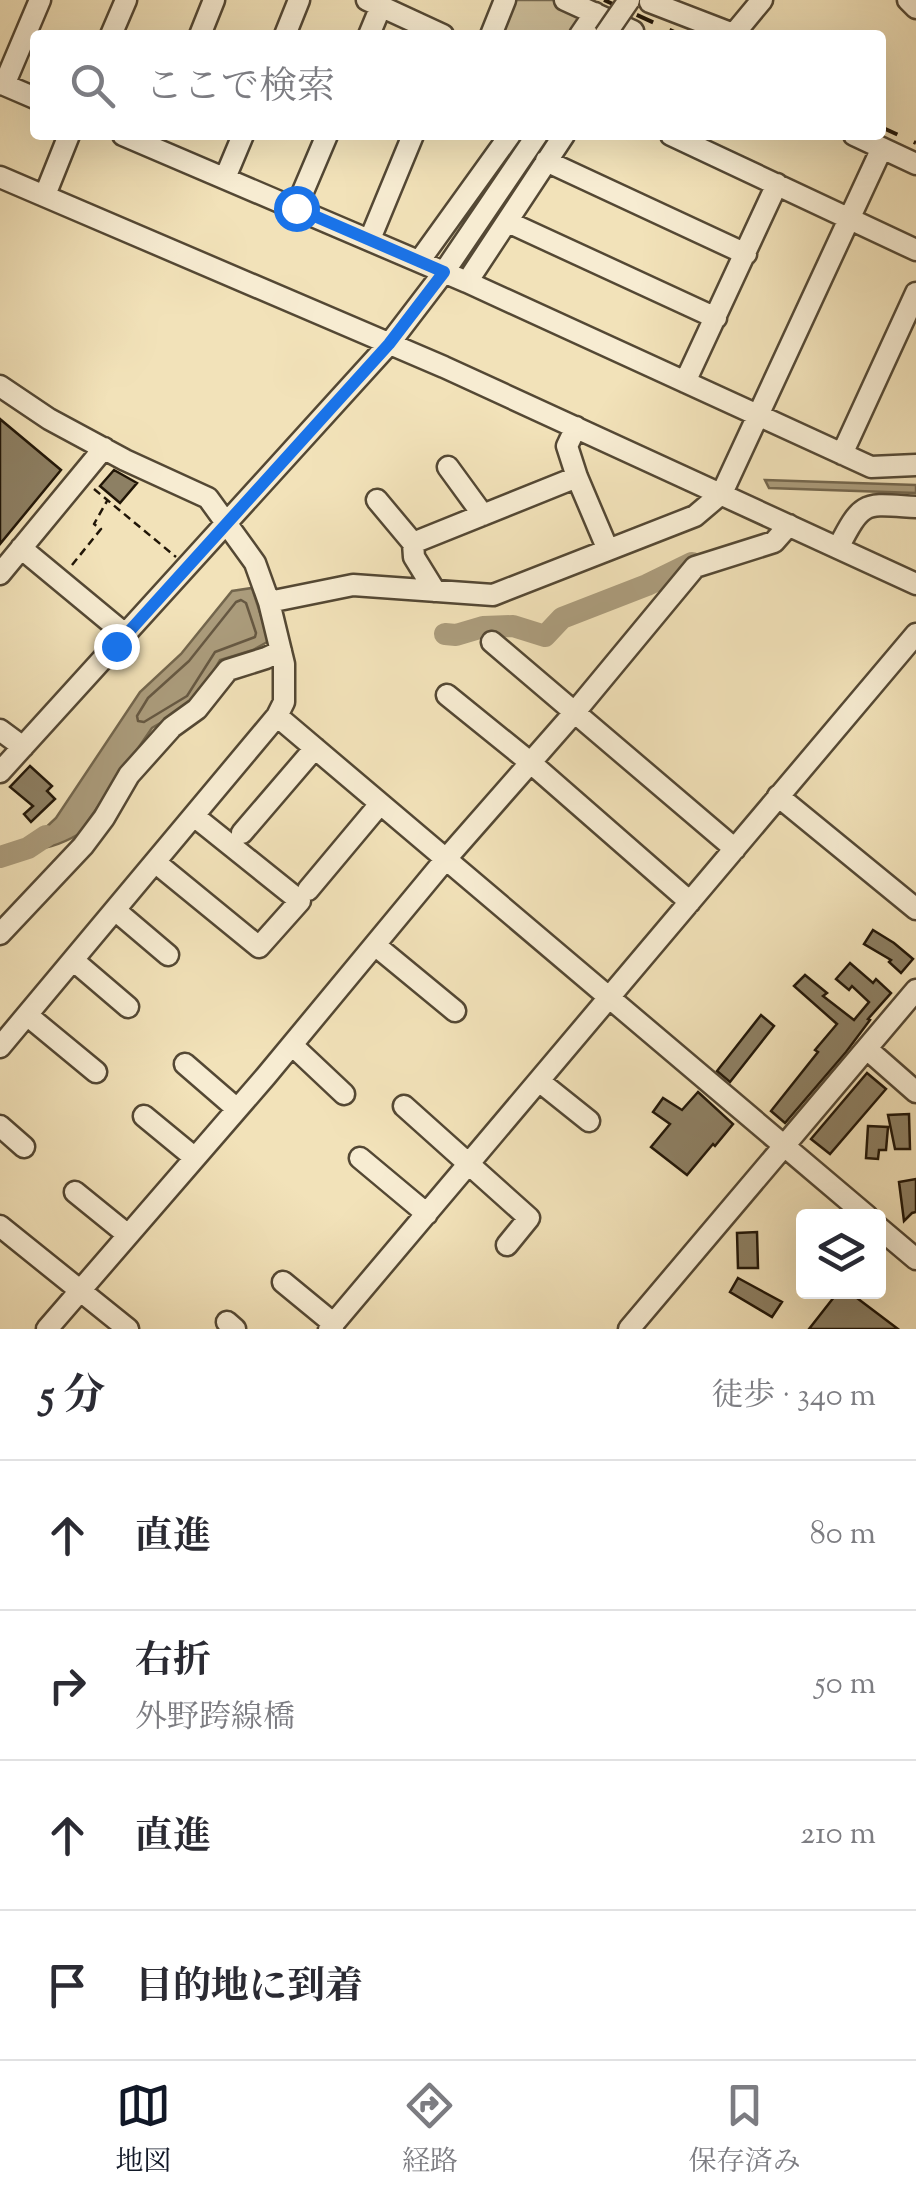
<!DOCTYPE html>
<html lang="ja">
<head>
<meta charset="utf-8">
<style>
  :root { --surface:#fff; --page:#f7f7f7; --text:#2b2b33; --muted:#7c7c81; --line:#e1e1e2; --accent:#111827 }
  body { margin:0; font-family:"Sorts Mill Goudy","Noto Serif JP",serif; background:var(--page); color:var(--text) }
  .controls { position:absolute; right:30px; bottom:30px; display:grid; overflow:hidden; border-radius:10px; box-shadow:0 10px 40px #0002 }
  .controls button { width:90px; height:90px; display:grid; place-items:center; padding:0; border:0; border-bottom:2px solid var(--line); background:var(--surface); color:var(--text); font:50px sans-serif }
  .stop { position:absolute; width:30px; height:30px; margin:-22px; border:8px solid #1a73e8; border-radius:50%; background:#fff }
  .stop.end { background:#1a73e8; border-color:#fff; box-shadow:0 2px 10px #0008 }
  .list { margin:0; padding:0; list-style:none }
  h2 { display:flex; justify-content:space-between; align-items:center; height:130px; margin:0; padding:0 40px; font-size:42px }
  h2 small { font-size:32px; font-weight:400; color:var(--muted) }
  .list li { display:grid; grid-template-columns:65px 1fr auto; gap:30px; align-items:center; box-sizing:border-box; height:150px; padding:0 40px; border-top:2px solid var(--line) }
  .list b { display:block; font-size:38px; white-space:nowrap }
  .list p { margin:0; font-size:32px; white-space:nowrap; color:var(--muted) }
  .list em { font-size:32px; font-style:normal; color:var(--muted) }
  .icon { flex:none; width:55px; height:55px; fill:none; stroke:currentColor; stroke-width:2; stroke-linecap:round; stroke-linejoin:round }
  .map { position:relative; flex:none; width:916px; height:1329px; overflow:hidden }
  .search { position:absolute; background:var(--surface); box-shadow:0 10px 40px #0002; left:30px; right:30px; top:30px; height:110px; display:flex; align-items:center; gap:25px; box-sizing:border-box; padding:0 35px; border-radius:10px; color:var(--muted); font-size:38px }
  .sheet { height:730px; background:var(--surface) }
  nav { display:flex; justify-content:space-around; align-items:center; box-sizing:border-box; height:140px; border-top:2px solid var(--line); background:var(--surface); font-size:28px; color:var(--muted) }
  nav a { display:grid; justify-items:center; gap:5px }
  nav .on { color:var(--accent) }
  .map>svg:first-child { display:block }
</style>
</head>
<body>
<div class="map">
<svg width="916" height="1329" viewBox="0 0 916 1329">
  <rect width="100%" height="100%" fill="#f2e2b9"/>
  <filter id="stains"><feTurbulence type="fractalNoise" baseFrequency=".002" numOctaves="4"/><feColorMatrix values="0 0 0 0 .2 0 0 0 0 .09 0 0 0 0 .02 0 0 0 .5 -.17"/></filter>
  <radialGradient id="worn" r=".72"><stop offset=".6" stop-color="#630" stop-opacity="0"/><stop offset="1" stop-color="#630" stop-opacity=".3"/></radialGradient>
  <path fill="#cebf9b" stroke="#776a51" stroke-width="2.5" d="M510 0H555L584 17 572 35H495Z"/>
  <path fill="#ab9c7c" stroke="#73664d" stroke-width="2.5" d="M765 480 916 485V493L769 488Z
    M252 588 269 641 253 650 220 660 195 703 152 728 79 834C60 845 44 850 22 850L56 818 140 692 181 654 232 591Z"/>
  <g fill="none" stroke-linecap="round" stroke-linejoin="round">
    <path stroke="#665842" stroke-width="2.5" d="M241 600 246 603 256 633 255 637 215 652 187 696 144 722 138 721 137 716 148 698 189 661 236 602Z"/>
    <path stroke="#ab9c7c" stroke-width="22" d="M445 634 456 635 483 627 513 626 545 636 562 618 647 585 692 563
      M0 857 28 848 46 836"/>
  </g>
  <path fill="#8d8064" stroke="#201507" stroke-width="2.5" d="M0 419 61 470 0 544Z
    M114 470 137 483 120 503 100 486Z
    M30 766 52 786 47 791 55 799 31 822 24 814 33 806 10 787Z
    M873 930 894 943 913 959 901 973 889 962 891 960 864 944Z
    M850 963 873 983 876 979 891 993 868 1019 870 1020 846 1052 785 1123 771 1111 818 1052 815 1050 837 1024 794 986 805 975 827 993 823 996 854 1020 869 1002 852 986 849 990 836 979Z
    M761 1015 774 1026 730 1082 717 1071Z
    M867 1073 886 1089 830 1154 811 1139Z
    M698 1092 733 1124 715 1146 713 1144 687 1175 651 1147 670 1124 653 1112 663 1098 682 1110Z
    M909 1114 910 1149H895L888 1115Z
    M868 1126 888 1127 886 1150H879L878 1159 866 1158Z
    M916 1179V1212L912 1213 904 1221 899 1182Z
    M757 1232 758 1268H738L737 1233Z
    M738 1278 782 1302 772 1317 730 1292Z
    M838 1292H849L898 1329H809Z"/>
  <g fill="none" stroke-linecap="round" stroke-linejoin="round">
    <defs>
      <path id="minor" d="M367 0 443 35
        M565 0 633 31
        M651 0 650 2 733 34
        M908 0 916 8
        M111 35 126 0
        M200 35 214 0
        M285 35 299 0
        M369 35 381 6
        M491 35 505 0
        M580 35 595 13
        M733 35 762 0
        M0 83 35 98
        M4 85 40 0
        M123 135 467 282 564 135
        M671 135 916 250
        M854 135 916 164
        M546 161 746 254
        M0 177 444 367 916 584
        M225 178 243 135
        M45 195 69 135
        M296 208 327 135
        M508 222 716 318
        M370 239 413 135
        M420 260 510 135
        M467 282 871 467 916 465
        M685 382 777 184
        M0 386 49 419 125 460 208 498 255 563 269 602 284 664V702L277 716 0 1047
        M576 427 567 446 577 477 608 550
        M842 454 916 293
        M448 467 483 515
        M377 500 413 543 414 557 435 591
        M413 543 577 477
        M21 548 126 635
        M838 548C863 499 864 504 916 507
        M0 574 104 448
        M269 602 353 585 493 595 695 516 722 493 882 148
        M492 642 735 849
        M447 695 531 763 690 902
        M277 716 867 1216
        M0 730 23 747
        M0 772 389 344 444 272 537 135
        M778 796 916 909
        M242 833 315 748
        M155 862 259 947 300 901 194 816
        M308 890 380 804
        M115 910 168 955
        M0 934 83 846 104 818 129 775 172 727 197 709 228 670 266 658 281 651
        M375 945 455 1011
        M73 960 128 1007
        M27 1015 96 1072
        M292 1045 344 1094
        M867 1049 916 1092
        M185 1064 237 1109
        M539 1081 589 1121
        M404 1106 529 1218 507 1245
        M144 1116 195 1158
        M0 1126 24 1147
        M360 1158 427 1214
        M75 1192 128 1235
        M0 1226 128 1329
        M878 1227 916 1259
        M283 1282 334 1324
        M227 1322 235 1329
        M47 1329 266 1076 445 860 574 713 695 567 774 542 789 525
        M329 1329 916 634
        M629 1329 916 990"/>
    </defs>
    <use href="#minor" stroke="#544834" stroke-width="25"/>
    <path stroke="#201507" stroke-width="2.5" stroke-dasharray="8 5" stroke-linecap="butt" d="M94 489 176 557
      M72 565 101 529 94 524 107 501"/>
    <use href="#minor" stroke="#f7ecd2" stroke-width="20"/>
    <path stroke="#201507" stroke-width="4" stroke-dasharray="18 18" stroke-linecap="butt" d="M604 0 681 35
      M881 127 916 143"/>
    <defs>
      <path id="minor-bridge" d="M605 35 629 0"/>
    </defs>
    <use href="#minor-bridge" stroke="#544834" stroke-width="25" stroke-linecap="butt"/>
    <use href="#minor-bridge" stroke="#f7ecd2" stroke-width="20"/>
  </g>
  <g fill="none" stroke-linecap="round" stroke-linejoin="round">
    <path stroke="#1a73e8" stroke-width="12" d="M116 646 389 344 444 272 296 208"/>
  </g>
  <rect width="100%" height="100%" filter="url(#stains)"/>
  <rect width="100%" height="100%" fill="url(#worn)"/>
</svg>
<div class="controls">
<button><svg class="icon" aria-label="layers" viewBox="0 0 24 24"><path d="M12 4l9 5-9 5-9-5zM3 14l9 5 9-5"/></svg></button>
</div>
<div class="stop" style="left:296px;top:208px"></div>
<div class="stop end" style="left:116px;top:646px"></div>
<div class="search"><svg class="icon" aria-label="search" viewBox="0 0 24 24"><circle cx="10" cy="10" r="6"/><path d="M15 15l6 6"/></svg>ここで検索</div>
</div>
<section class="sheet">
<h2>5 分<small>徒歩 · 340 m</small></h2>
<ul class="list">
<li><svg class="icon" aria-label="ahead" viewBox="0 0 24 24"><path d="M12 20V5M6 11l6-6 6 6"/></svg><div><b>直進</b></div><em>80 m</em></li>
<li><svg class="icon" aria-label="right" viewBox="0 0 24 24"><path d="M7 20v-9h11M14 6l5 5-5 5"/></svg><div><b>右折</b><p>外野跨線橋</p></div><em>50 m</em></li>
<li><svg class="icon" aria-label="ahead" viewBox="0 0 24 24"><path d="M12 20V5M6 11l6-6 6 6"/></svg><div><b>直進</b></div><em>210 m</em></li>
<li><svg class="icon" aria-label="arrive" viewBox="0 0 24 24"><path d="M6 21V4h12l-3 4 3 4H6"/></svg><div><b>目的地に到着</b></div></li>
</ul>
</section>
<nav>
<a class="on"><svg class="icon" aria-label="map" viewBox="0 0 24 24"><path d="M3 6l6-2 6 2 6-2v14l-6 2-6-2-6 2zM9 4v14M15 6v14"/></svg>地図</a>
<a><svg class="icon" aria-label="directions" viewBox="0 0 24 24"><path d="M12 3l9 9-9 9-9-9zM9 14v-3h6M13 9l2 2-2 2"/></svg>経路</a>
<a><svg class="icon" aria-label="saved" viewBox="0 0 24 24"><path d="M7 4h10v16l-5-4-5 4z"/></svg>保存済み</a>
</nav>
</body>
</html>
